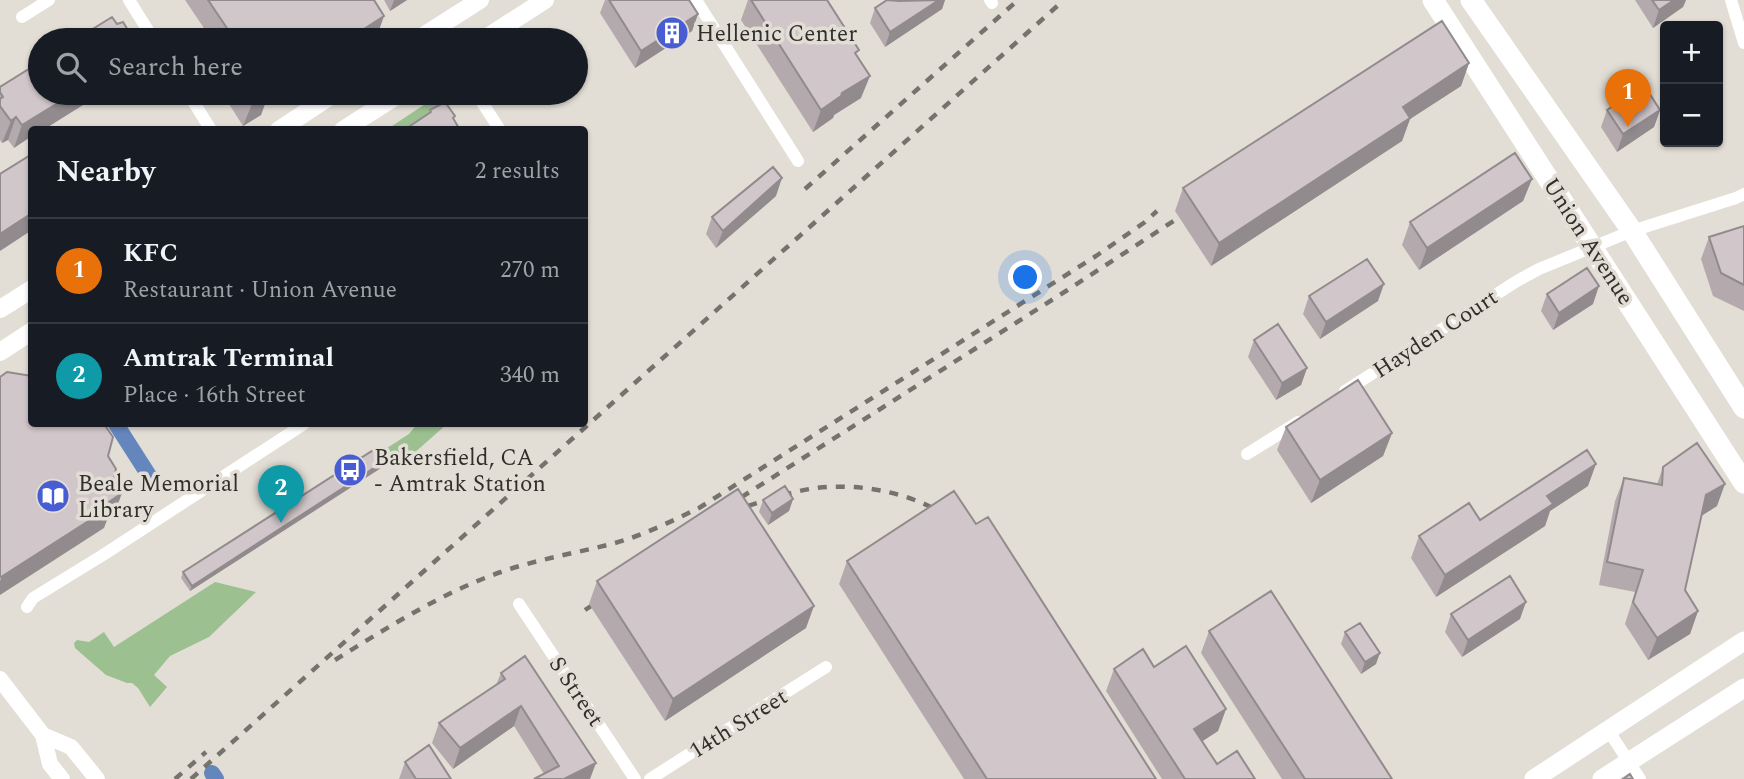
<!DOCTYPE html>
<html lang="en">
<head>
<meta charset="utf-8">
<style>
  :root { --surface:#171b24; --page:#242831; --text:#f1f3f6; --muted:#9ea1a6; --line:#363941; --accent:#d93025 }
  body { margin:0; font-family:Spectral,serif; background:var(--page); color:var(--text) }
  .controls { position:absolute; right:21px; top:21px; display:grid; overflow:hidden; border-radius:7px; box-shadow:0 2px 5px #0004 }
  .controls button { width:63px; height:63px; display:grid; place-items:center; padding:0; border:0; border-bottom:2px solid var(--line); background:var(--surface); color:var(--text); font:35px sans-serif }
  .you { position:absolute; left:1026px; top:278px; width:24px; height:24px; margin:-18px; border:5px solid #fff; border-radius:50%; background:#1a73e8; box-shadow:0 0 0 10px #1a73e833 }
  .badge { display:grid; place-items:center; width:46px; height:46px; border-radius:50%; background:var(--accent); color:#fff; font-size:23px; font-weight:700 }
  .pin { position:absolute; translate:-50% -58px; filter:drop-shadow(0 2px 4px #0008) }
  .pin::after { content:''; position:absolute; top:37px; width:24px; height:21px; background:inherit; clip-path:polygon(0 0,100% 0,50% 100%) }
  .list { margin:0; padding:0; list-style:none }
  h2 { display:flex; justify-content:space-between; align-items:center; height:91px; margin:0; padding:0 28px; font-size:30px }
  h2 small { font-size:23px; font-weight:400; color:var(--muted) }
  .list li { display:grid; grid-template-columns:46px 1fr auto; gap:21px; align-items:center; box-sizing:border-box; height:105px; padding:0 28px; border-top:2px solid var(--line) }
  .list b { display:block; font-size:26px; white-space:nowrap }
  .list p { margin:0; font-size:23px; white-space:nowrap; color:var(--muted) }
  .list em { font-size:23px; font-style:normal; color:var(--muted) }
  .icon { flex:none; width:38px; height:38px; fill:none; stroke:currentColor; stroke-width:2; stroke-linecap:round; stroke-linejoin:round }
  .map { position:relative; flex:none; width:1744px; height:779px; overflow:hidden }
  .search { position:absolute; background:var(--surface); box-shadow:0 2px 5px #0004; left:28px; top:28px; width:560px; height:77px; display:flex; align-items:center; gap:18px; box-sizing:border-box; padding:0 24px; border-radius:38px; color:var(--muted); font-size:26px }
  .panel { position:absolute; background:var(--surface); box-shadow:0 2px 5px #0004; left:28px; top:126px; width:560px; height:301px; border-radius:7px }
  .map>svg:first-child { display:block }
</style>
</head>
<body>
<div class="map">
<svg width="1744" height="779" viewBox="0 0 1744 779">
  <rect width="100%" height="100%" fill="#e2ded5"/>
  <path fill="#9cc090" d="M442 93 446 95 443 113 416 129 386 130Z
    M417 424H447L404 462 382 457 379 453 409 434Z
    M215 582 256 592 209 637 170 656 154 675 167 687 150 707 138 688 132 683H127L106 675 75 648 74 643 77 640 89 642 104 632 114 647Z"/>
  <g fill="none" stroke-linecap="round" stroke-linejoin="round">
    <path stroke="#6486bd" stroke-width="16" d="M116 424 155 485
      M212 773 216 779"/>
    <path stroke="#fff" stroke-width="12" d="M129 0 154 40
      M696 0 798 161
      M990 0 992 3
      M1731 0 1744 43
      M22 17 49 0
      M188 93 211 130
      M476 93 500 130
      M1345 391 1517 281 1539 269 1632 231 1736 198 1744 194
      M1247 454 1298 422
      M519 604 635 779
      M27 607 33 598 103 555 304 424
      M1608 730 1640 779
      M650 779 826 667"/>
    <path stroke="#fff" stroke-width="16" d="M0 679 43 735 50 764 62 779
      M43 735 71 747 97 779"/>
    <path stroke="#fff" stroke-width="18" d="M417 40 480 0
      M483 40 545 0
      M279 130 335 93
      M343 130 401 93
      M0 309 32 289
      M0 352 32 331"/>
    <path stroke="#fff" stroke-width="19" d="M1534 779 1744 641
      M1602 779 1744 688"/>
    <path stroke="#fff" stroke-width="21" d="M1433 0 1744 483
      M1471 0 1632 231 1744 408"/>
    <path stroke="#75736d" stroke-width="4.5" stroke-dasharray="9 9" stroke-linecap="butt" d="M805 189 1018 0
      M726 507 1066 291 1195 207
      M731 511C759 503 787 492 816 488 860 483 909 492 947 516
      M585 610 606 596
      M335 660C387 628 443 592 501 572 538 559 577 553 615 543 644 535 672 521 699 508L1096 256 1145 222 1157 211
      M175 779 206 752
      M191 779 1064 0"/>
  </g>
  <path fill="#b4aaae" d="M185 0H374L376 39 374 40H212Z
    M384 0H407L390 11Z
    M605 0H689L698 14 692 31 635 68 600 13Z
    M748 0H827L857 56 861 98 834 115 833 118 813 132 741 20Z
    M900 0H945L942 9 885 47 870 23 875 8Z
    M1635 0H1686L1683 7 1653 28Z
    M1469 63 1461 86 1410 119 1402 141 1211 266 1175 211 1183 188Z
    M0 87 40 93H102L43 130H32L14 148 8 140 2 143 0 140Z
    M222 93H279L266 101 261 115 243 126Z
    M1607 110H1660L1654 127 1617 152 1601 127Z
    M1532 179 1523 201 1419 270 1402 245 1410 222Z
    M776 196 716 248 706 234 712 217Z
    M1744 226V311L1713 296 1701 259 1709 237Z
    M1547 294 1593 304 1553 330 1541 311Z
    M1309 296 1378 301 1320 339 1303 314Z
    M1254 340 1307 368 1301 385 1276 400 1248 357Z
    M1286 427 1392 433 1383 456 1311 503 1277 450Z
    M383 462 381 468 190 591 181 578 183 572Z
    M1663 467 1717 506 1701 516 1685 590 1698 611 1690 634 1648 660 1625 624 1635 592 1599 585 1615 501 1624 478 1657 484Z
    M1588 486 1550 511 1545 526 1436 597 1411 558 1419 536 1480 520Z
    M793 499 789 511 768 525 759 512 763 500Z
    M976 524 1156 779H964L839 584 847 561Z
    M597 581 806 628 665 721 589 604Z
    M1451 614 1520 619 1462 657 1445 632Z
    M1209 631 1392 779H1282L1201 653Z
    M1345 632 1376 664 1361 674 1341 644Z
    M1154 667 1226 709 1218 731 1202 741 1217 764 1255 779H1162L1106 691 1114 669Z
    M501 673 596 763 544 774 514 726 453 769 432 743 439 723 496 685Z
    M405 762 451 779H399Z"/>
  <path fill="#928b8d" d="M394 0H407L390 11Z
    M939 0H945L942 9 885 47 890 32Z
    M1674 0H1686L1683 7 1653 28 1659 10Z
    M698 14 692 31 635 68 641 51Z
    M384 16 376 39 374 40H347Z
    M1469 63 1461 86 1410 119 1402 141 1211 266 1219 243 1403 107Z
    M870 76 861 98 834 115 833 118 813 132 821 110 842 93Z
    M74 93H102L43 130H32V136L14 148 22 125Z
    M262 93H279L266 101 261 115 243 126 252 104Z
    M1660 110 1654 127 1617 152 1623 134Z
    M16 117 8 140 2 143 11 121Z
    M782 178 776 196 716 248 723 231Z
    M1532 179 1523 201 1419 270 1427 248Z
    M32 213V230L0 251V234Z
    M1384 284 1378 301 1320 339 1326 322Z
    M1599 286 1593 304 1553 330 1559 313Z
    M1307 368 1301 385 1276 400 1282 383Z
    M1392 433 1383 456 1311 503 1320 480Z
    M383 462 381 468 190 591 192 586Z
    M1596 464 1588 486 1550 511 1545 526 1436 597 1445 575 1547 496Z
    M1725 484 1717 506 1698 518 1706 495Z
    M122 493 114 515 107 520 104 528 0 595V581L1 577Z
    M793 499 789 511 768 525 772 513Z
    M1526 602 1520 619 1462 657 1468 640Z
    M814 606 806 628 665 721 673 699Z
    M1698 611 1690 634 1648 660 1657 638Z
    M1380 653 1376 664 1361 674 1365 662Z
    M521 706 514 726 453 769 460 748Z
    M1226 709 1218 731 1186 752 1194 729Z
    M596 763 590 779H564Z"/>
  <path fill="#d1c6ca" stroke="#928b8d" stroke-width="2" d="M208 0H374L384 16 347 40H235Z
    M609 0H689L698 14 641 51Z
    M751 0H827L859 50 855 53 870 76 842 93 841 96 821 110Z
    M887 0 899 1 939 0 890 32 875 8Z
    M1652 0H1674L1659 10Z
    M112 17 117 24 123 22 134 40H75Z
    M1442 21 1469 63 1403 107 1410 118 1219 243 1183 188Z
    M40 62V93H74L22 125 16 117 11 121 0 106V99L3 97 0 92V87Z
    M1644 85 1660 110 1623 134 1607 110Z
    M245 93H269L252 104Z
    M445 102 455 116 453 118 460 130H404L431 112 430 110Z
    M1515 153 1532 179 1427 248 1410 222Z
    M32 154V213L0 234V174Z
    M773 167 782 178 723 231 712 217Z
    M1744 226V285L1721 273 1709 237Z
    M1367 259 1384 284 1326 322 1309 296Z
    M1587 268 1599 286 1559 313 1547 294Z
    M1278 324 1307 368 1282 383 1254 340Z
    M7 372 32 376V424H104L113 437 108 456 116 469 114 478 122 493 109 502 112 506 1 577 0 576V377Z
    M1358 380 1392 433 1320 480 1286 427Z
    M1697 443 1725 484 1706 495 1685 590 1698 611 1657 638 1633 602 1643 570 1607 562 1624 478 1662 485 1663 467Z
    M375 449 383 462 192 586 183 572Z
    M1587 450 1596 464 1547 496 1553 504 1445 575 1419 536 1469 503 1480 520Z
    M785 486 793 499 772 513 763 500Z
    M738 489 814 606 673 699 597 581Z
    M954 491 976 524 988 517 1156 779H987L847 561Z
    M1510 576 1526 602 1468 640 1451 614Z
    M1271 591 1392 779H1305L1209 631Z
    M1360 623 1380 653 1365 662 1345 632Z
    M1186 646 1226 709 1194 729 1217 764 1237 751 1255 779H1185L1114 669 1143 649 1154 667Z
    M525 656 596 763 564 779H534L559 766 521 706 460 748 439 723 505 679 501 673Z
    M429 745 451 779H416L405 762Z
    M1630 774 1633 779H1623Z"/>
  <defs>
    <symbol id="building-disc" viewBox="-11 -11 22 22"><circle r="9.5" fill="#485dd2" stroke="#e2ded5"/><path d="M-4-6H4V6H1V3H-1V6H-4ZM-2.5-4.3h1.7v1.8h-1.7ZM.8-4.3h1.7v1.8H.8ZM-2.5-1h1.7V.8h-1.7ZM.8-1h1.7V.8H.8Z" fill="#fff"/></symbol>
    <symbol id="bus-disc" viewBox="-11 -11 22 22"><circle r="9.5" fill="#485dd2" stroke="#e2ded5"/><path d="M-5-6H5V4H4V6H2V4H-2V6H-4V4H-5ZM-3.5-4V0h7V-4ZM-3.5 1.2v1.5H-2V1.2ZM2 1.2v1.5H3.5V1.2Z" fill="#fff"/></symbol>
    <symbol id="library-disc" viewBox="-11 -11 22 22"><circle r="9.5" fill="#485dd2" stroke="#e2ded5"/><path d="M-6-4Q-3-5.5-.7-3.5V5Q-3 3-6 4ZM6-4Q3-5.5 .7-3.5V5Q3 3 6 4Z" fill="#fff"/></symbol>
  </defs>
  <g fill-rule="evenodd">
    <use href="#building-disc" x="653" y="14" width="38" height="38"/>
    <use href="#bus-disc" x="331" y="451" width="38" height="38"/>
    <use href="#library-disc" x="34" y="477" width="38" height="38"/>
  </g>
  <g text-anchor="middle" stroke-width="7" stroke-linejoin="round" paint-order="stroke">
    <g font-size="23" fill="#312f2c" stroke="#e2ded5" text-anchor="start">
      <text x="696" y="41">Hellenic Center</text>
      <text x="374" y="465">Bakersfield, CA<tspan x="374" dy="26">- Amtrak Station</tspan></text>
      <text x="78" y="491">Beale Memorial<tspan x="78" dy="26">Library</tspan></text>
    </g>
    <g font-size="23" fill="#312f2c" stroke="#e2ded5">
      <text transform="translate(1589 241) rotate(57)" y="8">Union Avenue</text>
      <text transform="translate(1435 333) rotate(-33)" y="8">Hayden Court</text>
      <text transform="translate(577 691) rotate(56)" y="8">S Street</text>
      <text transform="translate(738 723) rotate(-32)" y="8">14th Street</text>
    </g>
  </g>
</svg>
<div class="controls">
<button>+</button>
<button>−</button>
</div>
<div class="you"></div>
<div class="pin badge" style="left:1628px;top:127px;background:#e8710a">1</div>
<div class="pin badge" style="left:281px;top:523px;background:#0f9aa8">2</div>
<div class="search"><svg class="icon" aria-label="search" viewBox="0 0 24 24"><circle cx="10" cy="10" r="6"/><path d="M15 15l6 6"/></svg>Search here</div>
<section class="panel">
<h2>Nearby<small>2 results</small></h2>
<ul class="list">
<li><span class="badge" style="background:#e8710a">1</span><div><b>KFC</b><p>Restaurant · Union Avenue</p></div><em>270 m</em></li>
<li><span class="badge" style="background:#0f9aa8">2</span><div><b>Amtrak Terminal</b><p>Place · 16th Street</p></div><em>340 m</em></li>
</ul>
</section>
</div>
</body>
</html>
